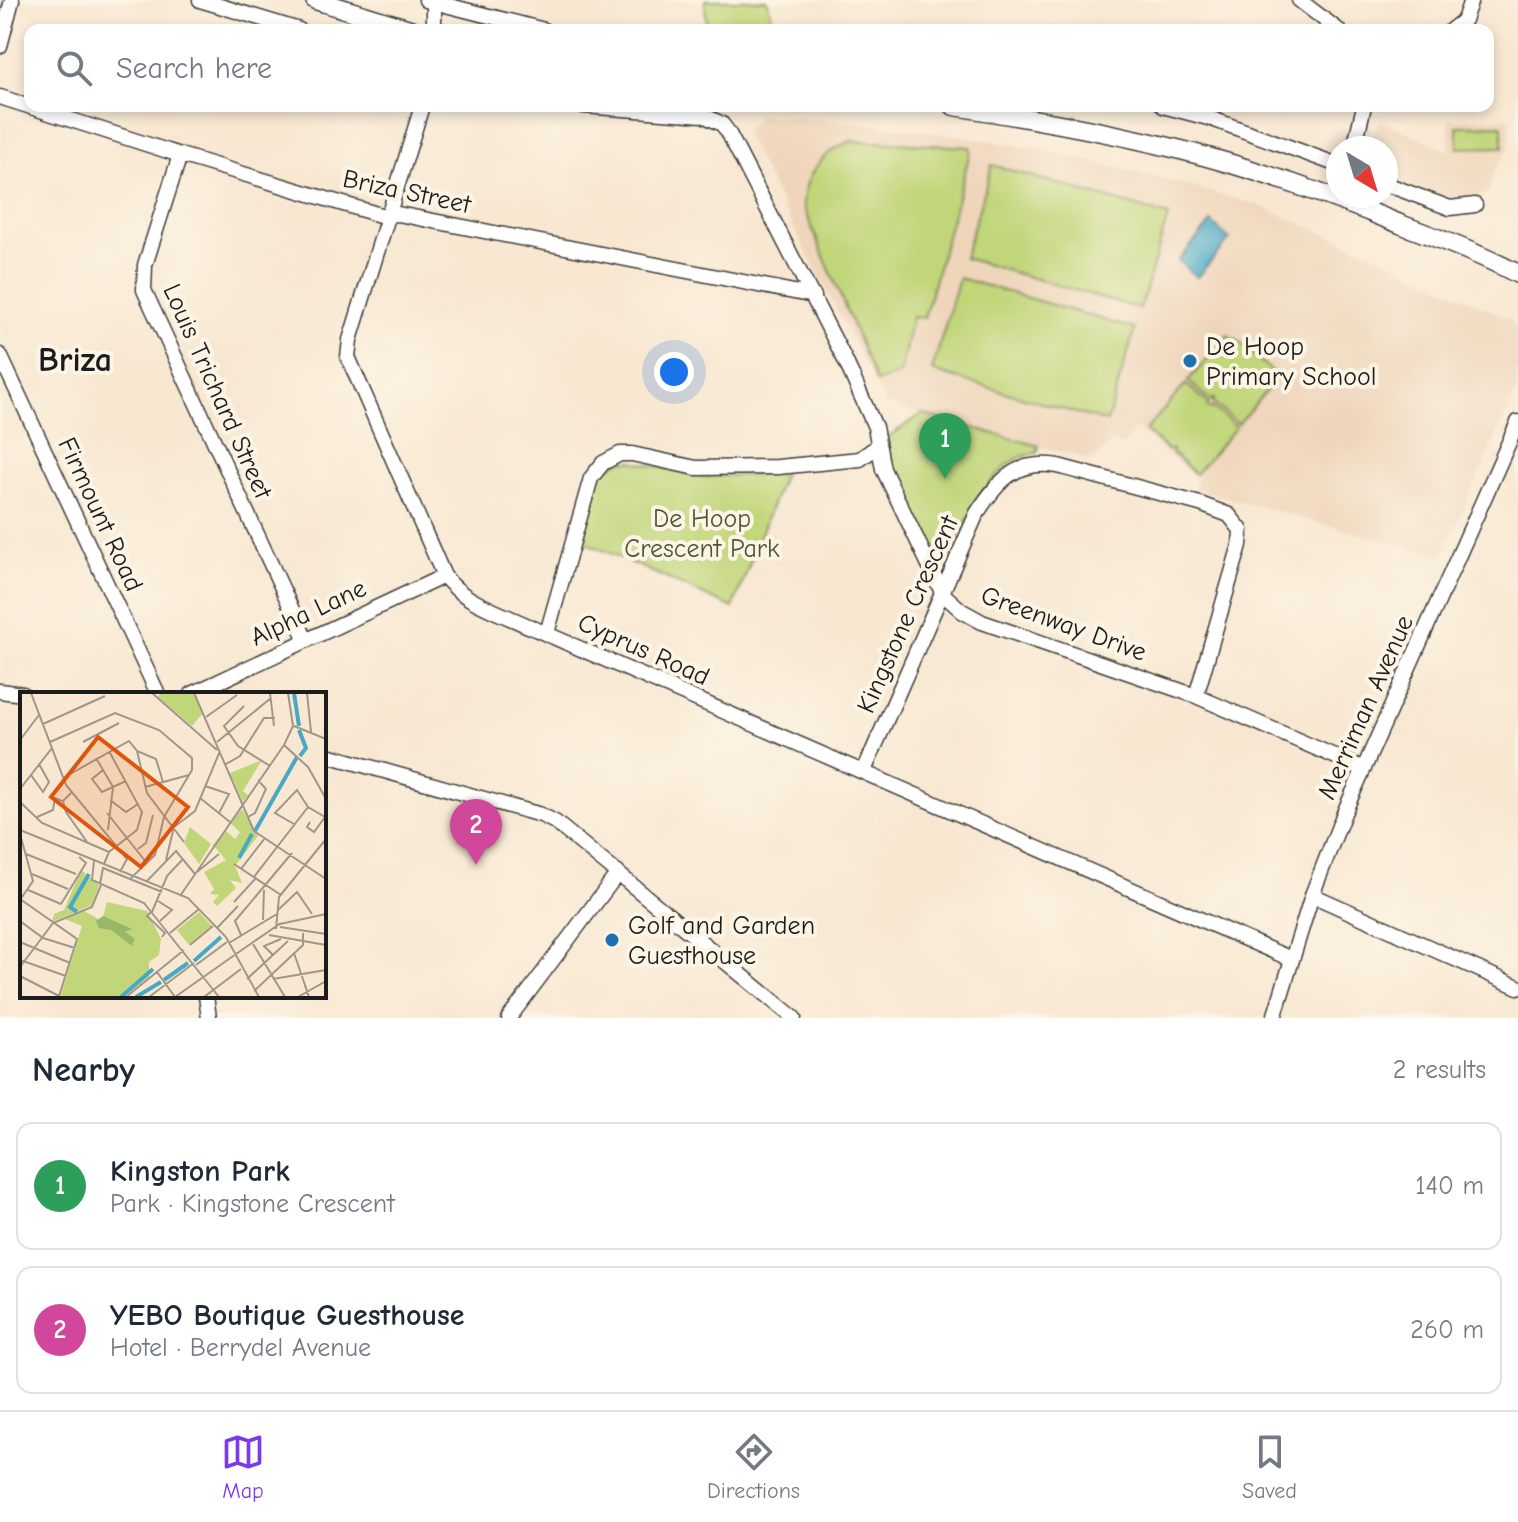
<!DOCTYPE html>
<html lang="en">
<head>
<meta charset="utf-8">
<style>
  :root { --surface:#fff; --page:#f2f2f3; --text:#1f2937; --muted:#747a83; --line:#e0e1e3; --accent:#7c3aed }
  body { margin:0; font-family:"Comic Neue",sans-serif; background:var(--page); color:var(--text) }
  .compass { position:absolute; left:1326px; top:136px; width:72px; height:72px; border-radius:50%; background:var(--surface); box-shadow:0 4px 12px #0003; rotate:142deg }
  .you { position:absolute; left:674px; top:372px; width:28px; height:28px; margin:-20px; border:6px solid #fff; border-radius:50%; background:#1a73e8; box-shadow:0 0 0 12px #1a73e833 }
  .badge { display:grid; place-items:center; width:52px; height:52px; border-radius:50%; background:var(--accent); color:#fff; font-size:26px; font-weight:700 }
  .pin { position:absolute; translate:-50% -66px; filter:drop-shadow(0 2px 4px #0008) }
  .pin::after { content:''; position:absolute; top:42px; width:28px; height:24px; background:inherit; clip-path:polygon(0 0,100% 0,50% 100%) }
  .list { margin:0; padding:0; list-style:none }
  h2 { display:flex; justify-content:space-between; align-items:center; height:104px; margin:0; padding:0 32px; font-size:34px }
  h2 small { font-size:26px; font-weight:400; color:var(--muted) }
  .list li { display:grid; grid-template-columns:52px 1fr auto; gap:24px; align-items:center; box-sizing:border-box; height:128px; margin:0 16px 16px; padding:0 16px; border:2px solid var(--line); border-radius:16px }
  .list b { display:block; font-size:30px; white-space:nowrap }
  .list p { margin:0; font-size:26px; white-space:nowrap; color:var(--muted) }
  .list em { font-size:26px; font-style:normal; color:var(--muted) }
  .icon { flex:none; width:44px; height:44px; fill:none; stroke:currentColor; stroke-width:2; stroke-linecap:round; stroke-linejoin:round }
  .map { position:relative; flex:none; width:1518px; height:1018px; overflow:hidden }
  .search { position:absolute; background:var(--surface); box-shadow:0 4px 12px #0003; left:24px; right:24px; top:24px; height:88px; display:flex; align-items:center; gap:20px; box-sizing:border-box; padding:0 28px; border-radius:16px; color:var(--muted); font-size:30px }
  .sheet { height:392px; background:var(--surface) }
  nav { display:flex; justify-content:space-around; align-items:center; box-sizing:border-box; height:112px; border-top:2px solid var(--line); background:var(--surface); font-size:22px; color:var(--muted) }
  nav a { display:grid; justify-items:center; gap:4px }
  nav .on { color:var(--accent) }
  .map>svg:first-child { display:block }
</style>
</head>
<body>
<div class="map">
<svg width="1518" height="1018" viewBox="0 0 1518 1018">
  <rect width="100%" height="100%" fill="#fcf5e5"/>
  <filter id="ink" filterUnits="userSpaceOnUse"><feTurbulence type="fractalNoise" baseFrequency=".0125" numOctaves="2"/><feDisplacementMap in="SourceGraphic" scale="16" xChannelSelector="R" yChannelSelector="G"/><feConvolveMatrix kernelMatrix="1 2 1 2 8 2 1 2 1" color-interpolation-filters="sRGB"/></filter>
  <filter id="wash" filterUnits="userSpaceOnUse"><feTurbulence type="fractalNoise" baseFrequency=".006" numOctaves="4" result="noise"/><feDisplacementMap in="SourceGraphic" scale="32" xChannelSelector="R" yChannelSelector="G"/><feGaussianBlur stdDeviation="1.8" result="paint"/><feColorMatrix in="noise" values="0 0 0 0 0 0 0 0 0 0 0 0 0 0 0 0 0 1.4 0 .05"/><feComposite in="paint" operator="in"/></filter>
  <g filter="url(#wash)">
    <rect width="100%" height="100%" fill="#f8e7d1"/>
    <path fill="#efd6bb" d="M758 115 862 123 967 137 1041 150 1159 178 1258 205 1377 255 1511 320 1518 334V387L1442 556 1195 489 1196 477 1134 427 1125 444 1119 445 1112 441 1093 461 886 404 744 133Z
      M1510 118V146L1493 174 1489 192 1474 199 1451 198 1446 202 1386 178V148H1368L1380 120 1449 151V119Z"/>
    <path fill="#c1d679" stroke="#6e794a" stroke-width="2" d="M705 0H767L776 30H707Z
      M1502 125 1503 147 1458 148 1457 126Z
      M853 141 970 147 971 150 924 318 912 317 900 374 876 382 803 206C803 176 824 149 853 141Z
      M992 165 1168 216 1140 309 964 258Z
      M959 278 1135 329 1107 422 932 371Z
      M1228 335 1235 340 1236 339 1278 377 1238 424 1214 404V399L1212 402 1188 381Z
      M1186 384 1209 404 1207 407 1210 409 1212 407 1236 427 1195 474 1172 453V449L1169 451 1145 431Z
      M922 414 1039 446 1037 453C1002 456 981 494 967 521 961 533 957 546 945 551L933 548C913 514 885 478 888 437Z
      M620 461H633L702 477 784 473 733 608 580 540 596 482 603 471Z"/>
    <path fill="#48a9c7" stroke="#326272" stroke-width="2" d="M1211 222 1230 239 1197 277 1178 261Z"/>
  </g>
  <g filter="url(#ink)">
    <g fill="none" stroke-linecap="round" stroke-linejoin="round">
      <defs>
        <path id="minor" d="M200 0 299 30
          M426 0 544 30
          M434 0V30
          M1299 0 1338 30
          M1451 30 1464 20 1471 0
          M0 46 12 0
          M0 97 180 155 380 215 398 214 814 296
          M422 106 350 340 348 357 444 576C460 596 478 604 501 614L1291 959
          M584 106 703 115 722 124 728 132 846 362 875 427 883 469 943 594 962 611 982 622 1196 696 1364 769
          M1163 106 1212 119 1338 165
          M1354 148 1364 106
          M180 155 145 265 144 290 306 640
          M1386 184 1450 208 1475 205
          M0 355 158 694
          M547 633 591 478 603 463 620 454H632L696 468 778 467 860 459 878 446
          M0 691 23 694
          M192 694 444 576
          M324 754 541 815 555 822 794 1018
          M864 771 977 513C998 481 1016 459 1058 466L1200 504 1229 515 1241 530 1240 545 1196 696
          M1312 895 1518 987
          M206 996 209 1018
          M509 1018 618 873
          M1274 1018 1312 895 1344 813 1518 422"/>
        <path id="tertiary" d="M315 0 413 30
          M954 106C1031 118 1107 131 1181 150 1256 169 1329 195 1400 224 1440 239 1480 254 1518 274"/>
      </defs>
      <use href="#minor" stroke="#3d3a37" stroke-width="17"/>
      <use href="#tertiary" stroke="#3d3a37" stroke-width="21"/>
      <use href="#minor" stroke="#fff" stroke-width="14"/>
      <use href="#tertiary" stroke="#fff" stroke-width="18"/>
    </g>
  </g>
  <g fill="#1f6fb2" stroke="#fcf5e5" stroke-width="3">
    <circle cx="1190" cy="361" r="8"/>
    <circle cx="612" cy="940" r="8"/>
  </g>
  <g text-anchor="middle" stroke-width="8" stroke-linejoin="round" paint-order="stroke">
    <g font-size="26" fill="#1c1c1c" stroke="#fcf5e5">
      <text transform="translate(407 191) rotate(12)" y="9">Briza Street</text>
      <text transform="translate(218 391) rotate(66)" y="9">Louis Trichard Street</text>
      <text transform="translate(101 514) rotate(65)" y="9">Firmount Road</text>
      <text transform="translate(308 612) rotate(-25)" y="9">Alpha Lane</text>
      <text transform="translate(907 614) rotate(-66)" y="9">Kingstone Crescent</text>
      <text transform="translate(1064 623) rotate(20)" y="9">Greenway Drive</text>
      <text transform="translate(644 649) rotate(24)" y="9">Cyprus Road</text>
      <text transform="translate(1365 707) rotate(-66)" y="9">Merriman Avenue</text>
    </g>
    <g font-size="26" fill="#1c1c1c" stroke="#fcf5e5" text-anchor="start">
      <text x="1206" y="355">De Hoop<tspan x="1206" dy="30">Primary School</tspan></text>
      <text x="628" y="934">Golf and Garden<tspan x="628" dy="30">Guesthouse</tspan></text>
    </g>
    <g font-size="26" fill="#4e5438" stroke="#fcf5e5">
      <text x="702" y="527">De Hoop<tspan x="702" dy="30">Crescent Park</tspan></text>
    </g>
    <g font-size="34" font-weight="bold" fill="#1c1c1c" stroke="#fcf5e5">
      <text x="75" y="371">Briza</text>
    </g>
  </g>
  <g transform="translate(20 692)">
    <rect width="306" height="306" fill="#f8e7d1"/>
    <path d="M141 1H173L183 21 172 34 138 5ZM242 68 223 99 228 103 223 110 210 81ZM222 117 238 144 215 174 222 191 210 188 216 196 197 214 193 210 199 203 190 202 194 197 184 180 206 168 193 153 205 138 215 147 220 140 210 131ZM170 135 191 152 179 172 164 151ZM61 178 79 193 72 213 32 230 34 222 44 218ZM87 210 127 219 141 247 139 263 129 270V285L104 305H40L62 234 45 227 64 219 82 229ZM179 220 192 234 169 253 157 238Z" fill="#c1d679"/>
    <path d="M83 224 112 237 105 240 115 247 112 254 91 238 79 236 76 229Z" fill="#98b769"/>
    <path fill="none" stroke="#48a9c7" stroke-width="4" d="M274 1 279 34M279 38 286 56 280 64M235 139 277 65M219 166 232 142M57 220 50 215 69 182M174 269 201 245M144 288 168 271M101 305 133 277M116 305 141 290"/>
    <path fill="none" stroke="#a09689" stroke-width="2" d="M11 1 46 93 107 167 100 180M132 1 197 58M174 1 234 139 306 187M250 1 254 34M287 1 291 40M224 14 204 34 218 54 250 74M186 25 217 3M23 32 85 4M274 34 306 47M0 48 19 23M30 50 95 21 139 38 172 66V78L144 125 135 163 111 186M63 50 99 31M197 50 251 6M264 53 288 75 306 107M117 59 136 67 143 90M76 66 93 95 88 138M206 72 220 64 244 26H255M83 78 72 87 82 100 106 89M11 83 23 100 29 90 19 72M43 86 109 49 117 59 127 101 164 150M185 94 209 102 199 121M125 95 169 83M0 97 32 56M51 101 43 109 46 120 67 150M180 106 210 130M90 108 106 120 118 112M0 110 22 131 89 160M87 121 126 170M17 125 33 118 35 106 42 109M228 125 235 121 246 97 238 88M290 130 287 135 294 140 305 125M274 132 255 121 277 98 288 115 305 125M0 138 168 206 206 245 239 305M0 142 13 189 0 208M118 157 126 151 133 123M6 162 56 182M146 168 154 135 175 119 200 59M74 169 72 188 124 211 199 305M84 172 89 160 117 138 122 120 89 59M214 172 261 203M221 177 245 146M177 180 199 162M12 182 48 197M234 185 288 115M126 190 156 159 175 182M80 192 83 176 142 200M8 198 41 212M160 204 264 53 273 34 268 1M0 207 57 247 39 304 0 284M138 209 152 218 140 229M214 210 236 186M41 212 66 171 59 165M257 219 277 200 292 222M131 220 127 224 145 241 142 245M132 220 147 184 163 167M243 228 244 198M0 229 23 246 55 256M260 232 306 222M260 235 306 242M197 236 218 214M256 237 259 205 306 147M150 241 179 217M221 243 215 229 272 161M249 243 306 253M0 250 50 271M209 251 257 222M233 252 265 305M170 253 193 234M226 255 261 231M274 261 289 305M253 263 244 254 261 247M0 268 46 284M176 273 207 250M0 275 33 231 72 215 81 193M137 280 155 305M227 287 268 249M253 287 306 278M234 299 283 253V241M106 305 164 258M129 305 174 271M155 305 226 255M184 305 221 277M278 305 306 289"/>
    <path fill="#de560d" fill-opacity="0.15" stroke="#de560d" stroke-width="4" d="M78 45 168 115 121 175 31 105Z"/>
    <rect width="306" height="306" fill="none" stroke="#1c1c1c" stroke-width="4"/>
  </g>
</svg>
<svg class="compass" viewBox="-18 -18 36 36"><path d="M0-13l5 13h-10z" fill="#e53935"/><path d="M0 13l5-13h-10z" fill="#747a83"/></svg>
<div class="you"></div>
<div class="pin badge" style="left:945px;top:479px;background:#2e9e5b">1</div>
<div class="pin badge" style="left:476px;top:865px;background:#d1479c">2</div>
<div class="search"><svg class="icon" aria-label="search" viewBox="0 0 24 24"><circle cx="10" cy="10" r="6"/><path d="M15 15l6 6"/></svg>Search here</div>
</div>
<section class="sheet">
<h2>Nearby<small>2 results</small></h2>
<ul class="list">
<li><span class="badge" style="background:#2e9e5b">1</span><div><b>Kingston Park</b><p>Park · Kingstone Crescent</p></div><em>140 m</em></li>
<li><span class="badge" style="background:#d1479c">2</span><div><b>YEBO Boutique Guesthouse</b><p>Hotel · Berrydel Avenue</p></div><em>260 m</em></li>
</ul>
</section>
<nav>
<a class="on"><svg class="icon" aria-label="map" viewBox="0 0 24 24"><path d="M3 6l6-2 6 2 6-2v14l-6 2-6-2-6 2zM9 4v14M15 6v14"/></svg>Map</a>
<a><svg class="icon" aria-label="directions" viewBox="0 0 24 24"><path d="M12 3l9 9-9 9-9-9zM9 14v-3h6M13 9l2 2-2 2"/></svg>Directions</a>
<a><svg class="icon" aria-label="saved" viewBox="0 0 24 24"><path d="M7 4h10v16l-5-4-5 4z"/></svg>Saved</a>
</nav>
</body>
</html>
